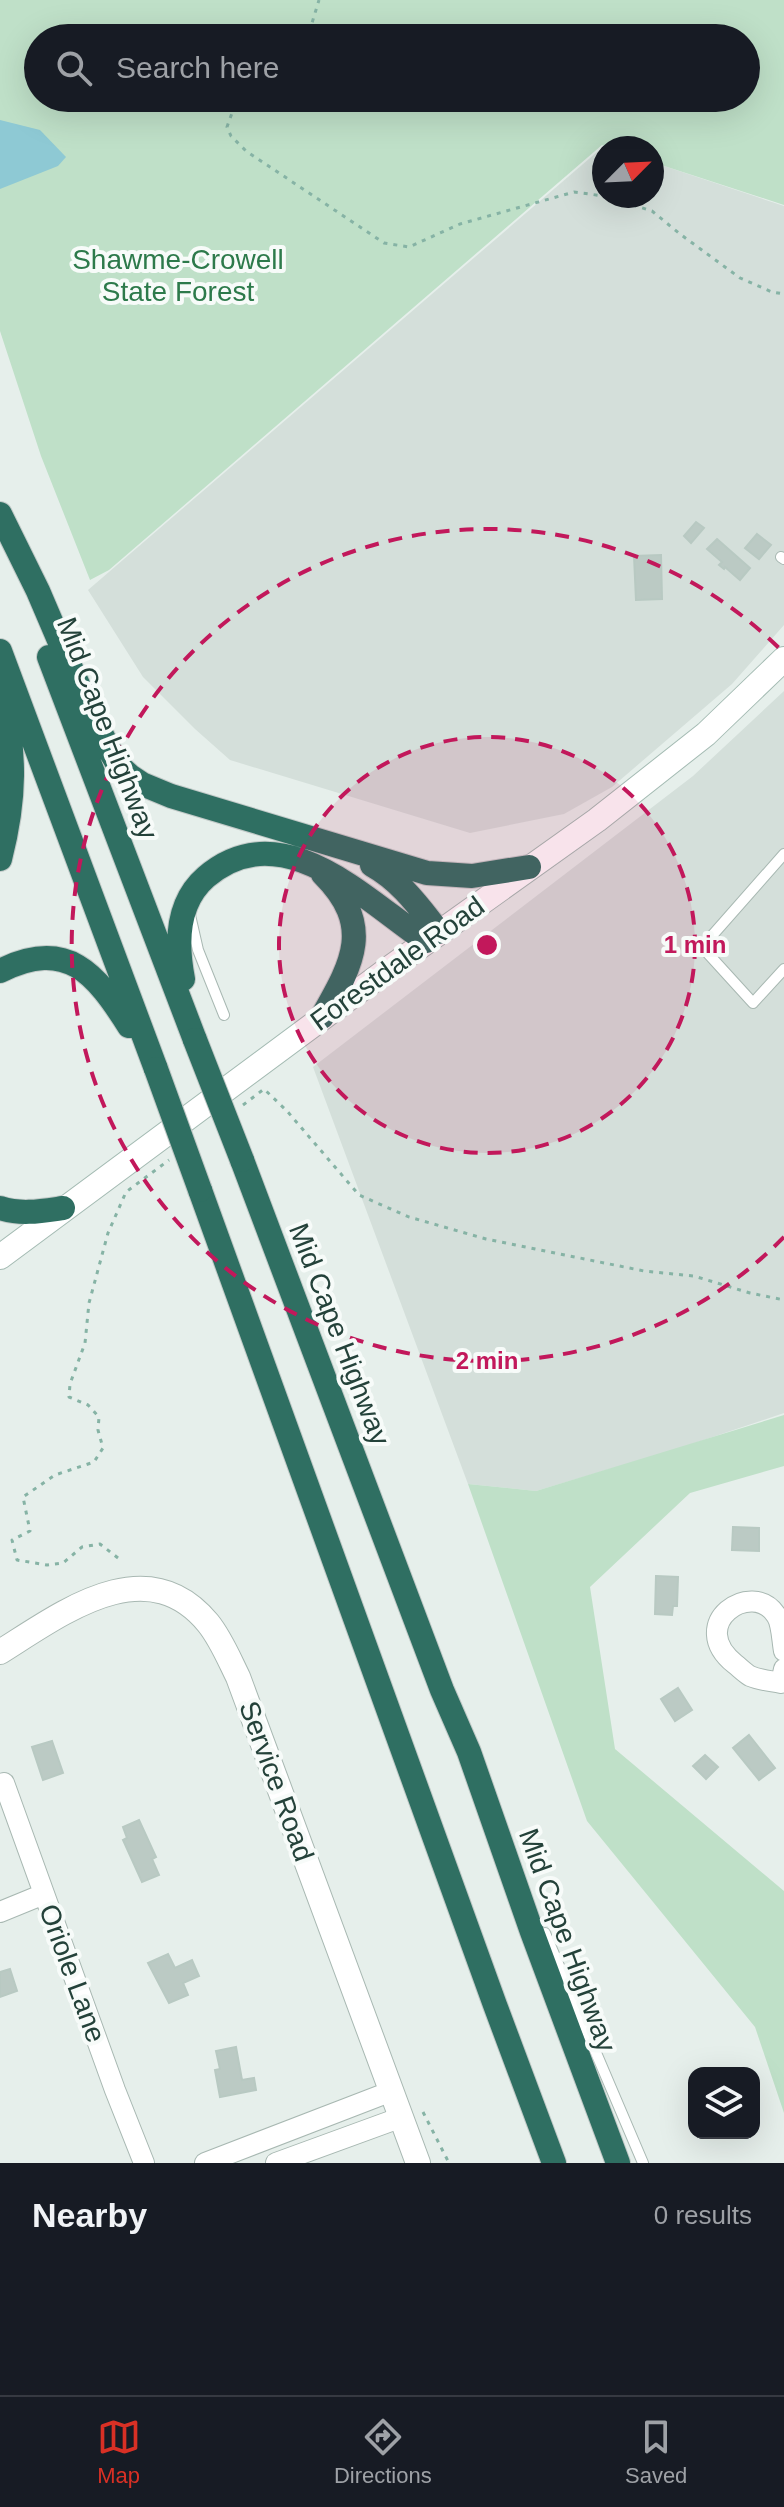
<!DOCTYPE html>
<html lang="en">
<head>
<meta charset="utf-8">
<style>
  :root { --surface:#171b24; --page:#20242c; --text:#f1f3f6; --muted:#9ea1a6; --line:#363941; --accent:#d93025 }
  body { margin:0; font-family:Helvetica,sans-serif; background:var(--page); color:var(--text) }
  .controls { position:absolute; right:24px; bottom:24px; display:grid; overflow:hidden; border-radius:16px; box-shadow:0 8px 32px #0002 }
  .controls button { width:72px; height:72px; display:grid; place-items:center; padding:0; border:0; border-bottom:2px solid var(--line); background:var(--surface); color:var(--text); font:40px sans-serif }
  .compass { position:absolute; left:592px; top:136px; width:72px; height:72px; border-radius:50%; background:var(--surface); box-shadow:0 8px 32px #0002; rotate:66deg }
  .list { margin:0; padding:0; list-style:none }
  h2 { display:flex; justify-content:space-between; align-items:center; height:104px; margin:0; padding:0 32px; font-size:34px }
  h2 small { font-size:26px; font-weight:400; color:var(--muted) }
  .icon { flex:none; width:44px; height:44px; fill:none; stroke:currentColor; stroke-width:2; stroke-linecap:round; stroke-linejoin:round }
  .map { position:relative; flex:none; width:784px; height:2163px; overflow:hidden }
  .search { position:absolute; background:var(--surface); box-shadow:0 8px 32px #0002; left:24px; right:24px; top:24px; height:88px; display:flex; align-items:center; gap:20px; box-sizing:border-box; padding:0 28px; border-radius:44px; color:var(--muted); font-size:30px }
  .sheet { height:232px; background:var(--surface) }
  nav { display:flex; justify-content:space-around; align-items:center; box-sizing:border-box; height:112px; border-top:2px solid var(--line); background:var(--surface); font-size:22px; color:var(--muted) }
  nav a { display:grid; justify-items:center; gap:4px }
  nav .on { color:var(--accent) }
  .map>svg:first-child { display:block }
</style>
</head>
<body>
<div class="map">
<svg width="784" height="2163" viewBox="0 0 784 2163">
  <rect width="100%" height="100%" fill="#e6efeb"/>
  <path fill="#d4dfda" d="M604 146 611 148H604V196H652V162L784 206V625L732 684 612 787 564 814 470 833 230 760 195 729 143 677 88 590Z
    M784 691V1413L677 1449 536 1491 468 1484 313 1067 693 776Z"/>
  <path fill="#bfe0c8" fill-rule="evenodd" d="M0 0H784V205L652 162V148H610L602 145 109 570 90 580 41 456 0 331ZM38 38H746V98H38Z
    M784 1415V1466L690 1493 590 1587 615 1749 784 1891V2113L755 2027 587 1821 468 1484 536 1491Z"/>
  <path fill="#8ec9d4" d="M0 120 40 130 66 157 58 166 0 189Z"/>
  <path fill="#bbcac4" stroke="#b8c9c2" stroke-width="2" d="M696 522 704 528 691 543 684 536Z
    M757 534 771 545 759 559 745 548Z
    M717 539 750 568 740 580 725 567 724 569 719 565 722 562 707 549Z
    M661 555 662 599 636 600 634 556Z
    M733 1527 759 1528V1551L732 1550Z
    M656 1576 678 1577 677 1606H673L672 1615 655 1614Z
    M678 1688 692 1710 675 1721 661 1699Z
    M749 1735 775 1768 759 1780 733 1748Z
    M52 1741 63 1773 43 1780 32 1747Z
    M705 1755 718 1767 706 1779 693 1766Z
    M139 1820 156 1857 152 1859 159 1875 142 1882 123 1840 127 1838 123 1827Z
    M168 1954 175 1968 192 1960 199 1976 183 1983 188 1995 169 2003 148 1963Z
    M10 1969 17 1991 0 1997V1972Z
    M236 2047 242 2080 254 2078 256 2090 220 2097 215 2070 220 2069 216 2051Z"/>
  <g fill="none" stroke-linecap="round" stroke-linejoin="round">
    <defs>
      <path id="service" d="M781 557 784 559
        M784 854 702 947 753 1003 784 969
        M190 915 198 950 224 1015
        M545 1933 643 2163"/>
      <path id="minor" d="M784 1651C782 1641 782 1623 776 1615 752 1578 685 1624 735 1664 740 1668 745 1673 750 1676 759 1680 771 1681 781 1683L784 1669
        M4 1783 115 2090 144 2163
        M0 1912 44 1894
        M205 2163 392 2091
        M276 2163 402 2117"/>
      <path id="tertiary" d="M0 1652C61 1614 146 1548 208 1623 221 1639 229 1659 238 1677L418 2163"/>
      <path id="secondary" d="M0 1257 387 970 597 820 706 734 784 659"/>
      <path id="motorway" d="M0 514 38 591 85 701 110 751 119 766 130 776 142 784 171 796 427 873 472 876 529 867
        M0 651 156 1069
        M49 657 195 1040
        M0 859C16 797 15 755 3 693
        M372 865C401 881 419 907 439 932
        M0 971C67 937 96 974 129 1026
        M183 979C176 943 176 903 206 877 282 812 365 900 426 941
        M322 1017C352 964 375 926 323 874
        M242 1160 442 1690 469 1752 532 1932 618 2163
        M200 1190 495 2005 554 2163
        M0 1208C21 1215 42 1211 63 1208"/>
    </defs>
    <use href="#service" stroke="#a8b8b2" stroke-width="12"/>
    <use href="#minor" stroke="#a8b8b2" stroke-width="22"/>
    <use href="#tertiary" stroke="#a8b8b2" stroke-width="26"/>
    <use href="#secondary" stroke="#a4bbb3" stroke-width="26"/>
    <use href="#motorway" stroke="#c2cac8" stroke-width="26"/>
    <path stroke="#86b3a5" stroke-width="3" stroke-dasharray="4 6" stroke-linecap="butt" d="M300 38 312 23 319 0
      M243 98 233 110 227 127 231 136 246 151 384 243 409 247 460 224 574 192 604 196
      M604 196 652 211 680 234 740 278 772 292 784 294
      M243 1105 264 1089 287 1111 359 1195 409 1217 486 1239 644 1271 694 1276 750 1293 784 1300
      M118 1558 100 1544 82 1547 63 1563 47 1565 17 1560 12 1540 30 1531 23 1497 55 1475 94 1462 103 1448 98 1430 99 1417 88 1405 69 1397 70 1384 85 1343 89 1303 108 1233 126 1192 169 1160
      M423 2112 449 2163"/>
    <use href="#service" stroke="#fff" stroke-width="10"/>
    <use href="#minor" stroke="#fff" stroke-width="20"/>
    <use href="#tertiary" stroke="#fff" stroke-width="24"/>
    <use href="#secondary" stroke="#fff" stroke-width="24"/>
    <use href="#motorway" stroke="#2f6f62" stroke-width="24"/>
    <defs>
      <path id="motorway-bridge" d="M195 1040 242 1160
        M156 1069 200 1190"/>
    </defs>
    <use href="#motorway-bridge" stroke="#c2cac8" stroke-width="26" stroke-linecap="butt"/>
    <use href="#motorway-bridge" stroke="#2f6f62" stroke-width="24"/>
  </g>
  <circle cx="487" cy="945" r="208" fill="#c2185b" fill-opacity=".12"/>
  <g fill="none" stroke="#c2185b" stroke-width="4" stroke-dasharray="14 10">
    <circle cx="487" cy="945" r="208"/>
    <path d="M784 1237A416 416 0 1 1 784 653"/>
  </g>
  <g text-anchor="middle" stroke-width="8" stroke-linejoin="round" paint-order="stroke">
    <g font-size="28" fill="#2d7a4b" stroke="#f7fbf9">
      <text x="178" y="269">Shawme-Crowell<tspan x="178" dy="32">State Forest</tspan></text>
    </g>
    <g font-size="28" fill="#24423a" stroke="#f7fbf9">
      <text transform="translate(108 728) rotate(69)" y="10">Mid Cape Highway</text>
      <text transform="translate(397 963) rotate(-36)" y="10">Forestdale Road</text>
      <text transform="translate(340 1334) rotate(69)" y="10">Mid Cape Highway</text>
      <text transform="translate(277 1781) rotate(70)" y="10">Service Road</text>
      <text transform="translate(568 1940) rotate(70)" y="10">Mid Cape Highway</text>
      <text transform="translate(73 1973) rotate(70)" y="10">Oriole Lane</text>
    </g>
  </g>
  <circle cx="487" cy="945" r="12" fill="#c2185b" stroke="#f7fbf9" stroke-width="4"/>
  <g font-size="24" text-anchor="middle" font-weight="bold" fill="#c2185b" stroke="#f7fbf9" stroke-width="8" stroke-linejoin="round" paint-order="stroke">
    <text x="695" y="953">1 min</text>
    <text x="487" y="1369">2 min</text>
  </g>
</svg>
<div class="controls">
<button><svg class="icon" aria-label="layers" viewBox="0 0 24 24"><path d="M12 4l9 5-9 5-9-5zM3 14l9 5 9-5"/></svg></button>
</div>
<svg class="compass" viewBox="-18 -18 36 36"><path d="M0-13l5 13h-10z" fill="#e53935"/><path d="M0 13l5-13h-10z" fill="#9ea1a6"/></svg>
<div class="search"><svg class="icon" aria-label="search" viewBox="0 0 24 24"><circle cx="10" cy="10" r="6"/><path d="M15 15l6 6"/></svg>Search here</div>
</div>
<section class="sheet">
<h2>Nearby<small>0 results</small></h2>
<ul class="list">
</ul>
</section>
<nav>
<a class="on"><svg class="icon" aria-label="map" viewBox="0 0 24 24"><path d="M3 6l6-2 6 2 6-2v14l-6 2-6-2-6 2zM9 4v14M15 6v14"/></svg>Map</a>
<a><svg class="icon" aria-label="directions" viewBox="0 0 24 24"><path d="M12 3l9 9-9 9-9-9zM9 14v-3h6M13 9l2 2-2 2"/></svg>Directions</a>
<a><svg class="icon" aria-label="saved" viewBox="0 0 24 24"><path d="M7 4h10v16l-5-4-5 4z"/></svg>Saved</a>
</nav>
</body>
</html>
